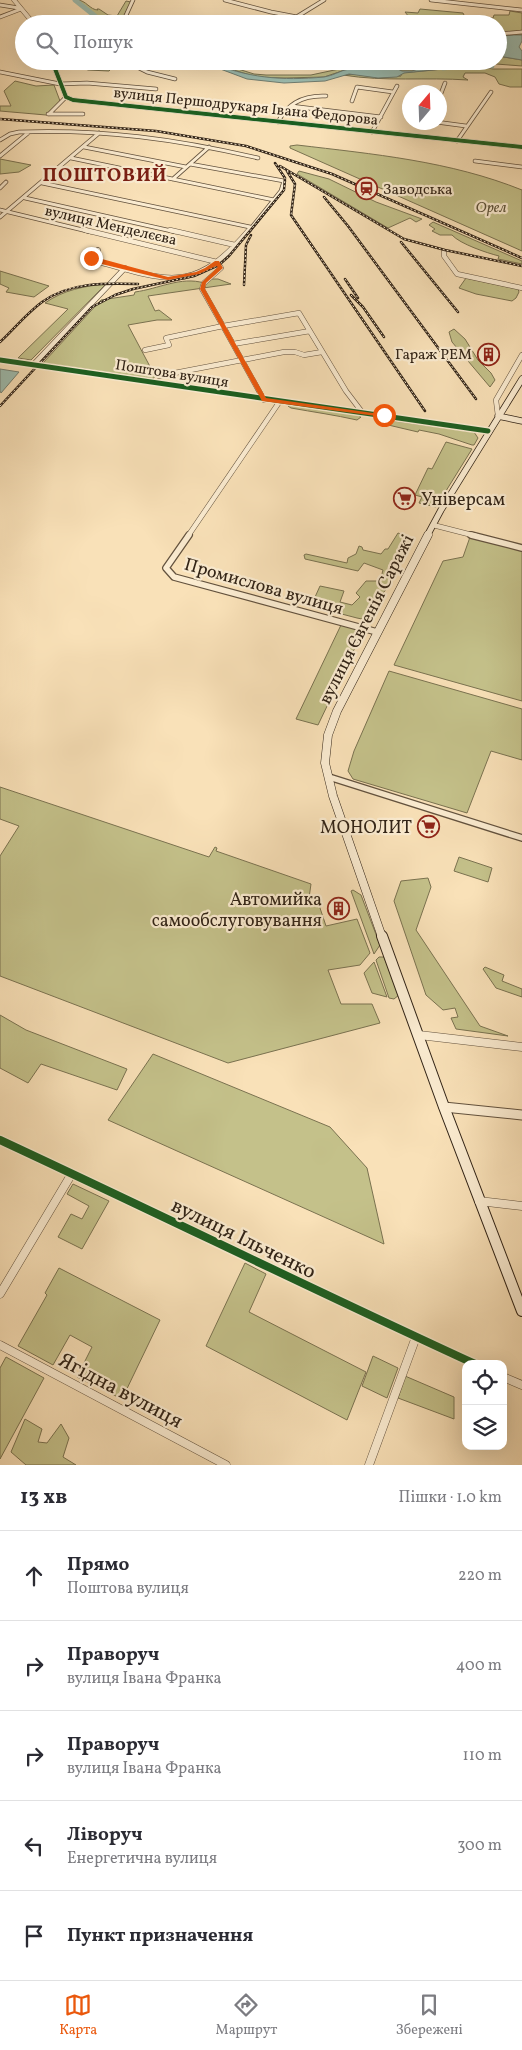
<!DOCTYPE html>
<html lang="uk">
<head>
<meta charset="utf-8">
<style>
  :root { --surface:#fff; --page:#f2f2f3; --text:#2b2b33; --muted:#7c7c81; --line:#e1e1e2; --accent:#ea580c }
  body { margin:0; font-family:Vollkorn,serif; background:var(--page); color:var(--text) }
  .controls { position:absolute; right:15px; bottom:15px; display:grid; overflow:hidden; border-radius:10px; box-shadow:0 5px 20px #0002 }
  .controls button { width:45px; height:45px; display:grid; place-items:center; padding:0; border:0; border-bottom:1px solid var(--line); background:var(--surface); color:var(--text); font:25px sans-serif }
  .compass { position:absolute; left:402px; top:85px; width:45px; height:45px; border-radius:50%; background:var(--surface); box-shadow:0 5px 20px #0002; rotate:19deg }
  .stop { position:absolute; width:15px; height:15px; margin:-11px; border:4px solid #ea580c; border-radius:50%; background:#fff }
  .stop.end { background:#ea580c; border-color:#fff; box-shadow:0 1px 5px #0008 }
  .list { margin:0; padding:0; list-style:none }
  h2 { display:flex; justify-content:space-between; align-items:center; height:65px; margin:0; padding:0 20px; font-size:21px }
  h2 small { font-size:16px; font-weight:400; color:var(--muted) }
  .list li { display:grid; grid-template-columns:32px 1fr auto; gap:15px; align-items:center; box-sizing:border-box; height:90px; padding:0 20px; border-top:1px solid var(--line) }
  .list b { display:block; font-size:19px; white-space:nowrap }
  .list p { margin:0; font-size:16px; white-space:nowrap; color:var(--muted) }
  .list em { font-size:16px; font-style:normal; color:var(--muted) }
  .icon { flex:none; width:28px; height:28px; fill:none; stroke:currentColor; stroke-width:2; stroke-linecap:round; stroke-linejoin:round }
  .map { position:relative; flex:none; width:522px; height:1465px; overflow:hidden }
  .search { position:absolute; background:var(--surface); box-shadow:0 5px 20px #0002; left:15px; right:15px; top:15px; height:55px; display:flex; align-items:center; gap:12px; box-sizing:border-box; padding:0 18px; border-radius:28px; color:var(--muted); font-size:19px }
  .sheet { height:515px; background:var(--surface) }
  nav { display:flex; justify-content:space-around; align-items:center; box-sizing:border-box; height:70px; border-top:1px solid var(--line); background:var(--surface); font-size:14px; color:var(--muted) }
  nav a { display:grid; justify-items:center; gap:2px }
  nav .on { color:var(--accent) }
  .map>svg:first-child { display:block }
</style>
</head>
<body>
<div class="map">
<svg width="522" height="1465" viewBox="0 0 522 1465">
  <rect width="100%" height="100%" fill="#f9e1b8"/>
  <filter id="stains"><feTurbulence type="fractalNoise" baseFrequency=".004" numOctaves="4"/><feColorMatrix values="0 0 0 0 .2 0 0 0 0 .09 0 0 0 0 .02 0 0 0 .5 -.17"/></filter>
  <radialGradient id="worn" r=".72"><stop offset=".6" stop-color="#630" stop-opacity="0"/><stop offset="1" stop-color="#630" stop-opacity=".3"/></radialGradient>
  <path fill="#c4c18a" stroke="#7a7250" d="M77 0C86 0 90 10 98 10L97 9H99L108 15 117 16 126 1 131 2 120 23 107 24Z
    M420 9 463 13 465 17 493 18 494 15H509L510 11 522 13V35L498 36V32L502 31H498V24H401L404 19 409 17 405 12 418 13Z
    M498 56 522 60V66L483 63 471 65 493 69H522V87H510L499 84 495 77 485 73H465L463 77 468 80C426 77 385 82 343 75L356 74 378 78 401 76V73L453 68 452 66 434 68 427 66 412 71H402L393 67 365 70 351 68 324 77 284 78 256 77 212 63 216 62 254 74 266 75H311L358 65 394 63 397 61H498Z
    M76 61 116 64 109 71 88 70 73 64Z
    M15 81 36 86 54 85 60 101 46 115 0 111V106H11L4 91Z
    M297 145C373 154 450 161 522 190V251L290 148V146Z
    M0 159 31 165 19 172 0 174Z
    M299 171 329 179 376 202 422 219 416 222 410 218 388 228 297 174Z
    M433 222 522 261V264L498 259 499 256C487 253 460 244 452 235H440L432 231 435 229 429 225Z
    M0 271 49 286 34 297 6 292 9 288 0 284Z
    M466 278 518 289 519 292 516 298 512 301 476 294 459 288Z
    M211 279H218L231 284 148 296 155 311 159 310 172 320H157L128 325 155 376 153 379 43 363 101 300 134 295 135 292C158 289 181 276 204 283Z
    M106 284 31 360 18 358 68 309 45 303C63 290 85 286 106 284Z
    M454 329 465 339 478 360 491 373 495 380 490 387 452 342 449 332Z
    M290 404C306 406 350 409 361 417L357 420C335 415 313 412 291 408L288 406Z
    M387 420 474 432 478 438 474 445H472L439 434 419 430 418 432 384 424Z
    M446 442 472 449 436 507 419 503 422 497 415 495 428 468 432 469Z
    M398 533 414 539 388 587 375 603 368 616 362 619 357 618 311 606 320 586 344 591 340 602 352 605 360 597 356 593 366 581H380L383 570 364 563 358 571 305 559 304 555 306 554 347 563 348 558 356 554 359 546 362 547 363 550 381 554 385 549H388Z
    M470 537 522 550V701L394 665 443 561 463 557Z
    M341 625 363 631 318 725 296 719Z
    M389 671 522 709V760L491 751 467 813 353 779 348 771 354 751Z
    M0 787 209 857 215 847 217 848 216 851 311 884 309 898 317 899 326 926 357 919 370 953 360 965 328 970 341 1004H372L380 1023 228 1063 0 976V856L19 826 0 819Z
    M459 857 492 868 488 882 454 871Z
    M428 878 431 887 416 930 480 1026 508 1036 456 1029 451 1018 458 1017 455 1008 443 1010 426 995 394 901 401 881Z
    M353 890 361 895 380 945 374 954 351 891Z
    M379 957H384L399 995 394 999 389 998 376 960Z
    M374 962 387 997 372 993 364 973Z
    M485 967 504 975 502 981 522 989V997L496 988 483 969Z
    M0 1015 26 1030 127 1069 117 1090 41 1064 28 1083 0 1068Z
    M153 1054 330 1127 367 1168 384 1244 108 1120Z
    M73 1184 109 1201 82 1249 58 1237 71 1214 82 1219 89 1206 67 1194Z
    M245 1263 266 1274 249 1312 366 1372 347 1420 206 1346Z
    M59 1268 160 1320 122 1399 77 1377 92 1347 70 1335 53 1365 18 1346 47 1295 45 1293Z
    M373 1356 398 1368 387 1398 362 1386Z
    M6 1357 44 1378 0 1459V1368Z
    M405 1376 454 1397V1419L398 1398Z
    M25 1419 42 1429 38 1442 47 1443 61 1424 69 1438 63 1457 76 1465H26L11 1452Z"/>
  <path fill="#9ebdb0" stroke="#727f72" d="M514 35H522V41L519 47 522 51V60L498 56V36Z
    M199 61H207C247 78 282 81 324 77 333 76 341 70 349 69 356 67 362 71 368 68L393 67 402 71H412L427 66 434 68 452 66 453 68 404 73 397 77 378 78 349 74 325 81 284 83 247 79Z
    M0 369 19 372 1 393 0 391Z"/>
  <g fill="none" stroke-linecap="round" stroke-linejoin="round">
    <path stroke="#9ebdb0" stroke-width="5" d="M75 0 105 24
      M443 68 475 64 492 66"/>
    <defs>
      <path id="minor-far3" d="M225 0 271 12 334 24
        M431 0 522 10
        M0 5 19 8
        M298 16 324 0
        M0 17 21 9
        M122 24 133 0
        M498 34 522 32
        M100 61 131 64 147 72 175 79
        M0 72 60 84 87 83 156 89
        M440 96 445 83
        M352 101 357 87 393 92
        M291 106 381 117
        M48 114H83
        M49 114 66 97
        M278 122C288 102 305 95 326 96
        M436 122 466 126
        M372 132 397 86
        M0 140 10 134 19 132C103 129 176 139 258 158
        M457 141 491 92
        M84 147 186 167
        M0 156 28 133
        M71 158 274 200
        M475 161 522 167
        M190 164 284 181 281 191 248 232
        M173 179 209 147
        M42 183 250 227
        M0 188 6 182
        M25 198 176 232
        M0 210 91 232
        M0 217 99 133"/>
      <path id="minor-far2" d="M85 230 217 262
        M170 230 235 245
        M98 250 91 260C166 279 191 298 249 230
        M444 252V256L457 274 522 288
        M233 344 310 331
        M145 350 169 345 166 338 223 326 202 289 204 283 221 268 217 262
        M0 360 488 431
        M33 365 125 268
        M159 376 284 352H295L304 355 322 352
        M264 400 223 326 299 313 346 391 362 412
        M498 416 496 400 522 355
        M433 525 476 536
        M188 536 280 401"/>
      <path id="minor-far1" d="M189 535 166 568 174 577 377 632
        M471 535 522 548
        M329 777 522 838"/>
      <path id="minor" d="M419 1035 522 1047
        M0 1140C159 1214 316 1291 475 1364
        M479 1201 522 1206
        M0 1294 71 1175
        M0 1345 226 1465
        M503 1377 522 1385
        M369 1465 416 1337"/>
      <path id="tertiary-far1" d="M14 0 34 24
        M52 61 66 97 73 100 522 147"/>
      <path id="tertiary" d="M444 1107 522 1115"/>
      <path id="secondary-far2" d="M498 416 522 421
        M427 536 441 510 522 379"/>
      <path id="secondary-far1" d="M382 937 333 796 325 763 328 735 337 711 428 535"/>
      <path id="secondary" d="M382 936 444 1107 522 1311"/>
    </defs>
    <use href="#minor-far3" stroke="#63523e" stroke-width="4.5"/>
    <use href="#minor-far2" stroke="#63523e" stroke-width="5.5"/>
    <use href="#minor-far1" stroke="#63523e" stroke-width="8"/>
    <use href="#minor" stroke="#63523e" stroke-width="9"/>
    <use href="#tertiary-far1" stroke="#63523e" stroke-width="5"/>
    <use href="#tertiary" stroke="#63523e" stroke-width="11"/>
    <use href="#secondary-far2" stroke="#312316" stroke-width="7"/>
    <use href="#secondary-far1" stroke="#312316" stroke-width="9"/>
    <use href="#secondary" stroke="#312316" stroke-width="12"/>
    <use href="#minor-far3" stroke="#fbecd1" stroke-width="3"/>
    <use href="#minor-far2" stroke="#fbecd1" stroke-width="4.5"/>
    <use href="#minor-far1" stroke="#fbecd1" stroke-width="5.5"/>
    <use href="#minor" stroke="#fbecd1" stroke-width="8"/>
    <use href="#tertiary-far1" stroke="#fbecd1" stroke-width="4"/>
    <use href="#tertiary" stroke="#fbecd1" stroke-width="9"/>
    <use href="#secondary-far2" stroke="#fbecd1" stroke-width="5.5"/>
    <use href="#secondary-far1" stroke="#fbecd1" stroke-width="8"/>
    <use href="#secondary" stroke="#fbecd1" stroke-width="10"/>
    <defs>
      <path id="rail" d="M0 119 156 131 246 146 332 174 522 258
        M280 166 404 239 445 250 522 266
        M287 171 295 184 291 215 425 411
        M324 197 348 226 476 399
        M401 242 458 312
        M345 279 358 298
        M244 285 246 245 251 235
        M351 295 363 307 384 337
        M0 342C14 329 26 314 42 302 70 282 105 283 138 284
        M0 406 92 307 115 295 133 289 194 276 219 265 229 256 284 190 285 178 275 163"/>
    </defs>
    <use href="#rail" stroke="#312316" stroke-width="2.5"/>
    <use href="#rail" stroke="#fbecd1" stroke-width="1" stroke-dasharray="2" stroke-linecap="butt"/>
    <defs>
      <path id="cycleway-far2" d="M52 61 66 97 73 100 522 147"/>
      <path id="cycleway-far1" d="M0 360 488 431"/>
      <path id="cycleway" d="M0 1140C159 1214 316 1291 475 1364"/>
    </defs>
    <use href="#cycleway-far2" stroke="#fbecd1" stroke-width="5.5"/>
    <use href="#cycleway-far1" stroke="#fbecd1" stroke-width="8"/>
    <use href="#cycleway" stroke="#fbecd1" stroke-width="11"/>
    <use href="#cycleway-far2" stroke="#1b5e20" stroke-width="4"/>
    <use href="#cycleway-far1" stroke="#1b5e20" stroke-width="5"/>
    <use href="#cycleway" stroke="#1b5e20" stroke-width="8"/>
  </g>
  <path fill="#ea580c" d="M91 256 168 277 196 272 205 268 215 261H219L223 268 206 283 205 289 266 398 387 415 384 417 262 401 200 289 202 282 218 267 216 266 199 274 168 280 89 261V258Z"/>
  <defs>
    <symbol id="station-ring" viewBox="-11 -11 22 22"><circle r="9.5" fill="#fbecd1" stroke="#8f2418" stroke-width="1.5"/><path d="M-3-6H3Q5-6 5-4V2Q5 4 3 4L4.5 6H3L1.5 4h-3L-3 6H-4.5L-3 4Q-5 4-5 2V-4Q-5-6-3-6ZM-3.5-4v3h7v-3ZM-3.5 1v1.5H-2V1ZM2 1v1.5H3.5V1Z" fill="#8f2418"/></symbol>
    <symbol id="building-ring" viewBox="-11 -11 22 22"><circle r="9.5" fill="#fbecd1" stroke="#8f2418" stroke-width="1.5"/><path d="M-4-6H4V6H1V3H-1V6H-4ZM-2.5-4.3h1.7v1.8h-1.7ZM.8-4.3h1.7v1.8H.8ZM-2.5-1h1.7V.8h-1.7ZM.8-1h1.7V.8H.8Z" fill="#8f2418"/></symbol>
    <symbol id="supermarket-ring" viewBox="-11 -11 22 22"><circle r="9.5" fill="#fbecd1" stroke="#8f2418" stroke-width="1.5"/><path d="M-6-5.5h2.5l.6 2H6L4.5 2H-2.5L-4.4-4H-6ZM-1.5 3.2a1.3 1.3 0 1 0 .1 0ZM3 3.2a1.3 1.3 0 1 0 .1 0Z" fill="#8f2418"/></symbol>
  </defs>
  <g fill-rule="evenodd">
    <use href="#station-ring" x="354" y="176" width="25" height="25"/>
    <use href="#building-ring" x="476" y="342" width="25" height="25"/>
    <use href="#supermarket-ring" x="392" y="486" width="25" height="25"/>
    <use href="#supermarket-ring" x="416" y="814" width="25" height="25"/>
    <use href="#building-ring" x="326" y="896" width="25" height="25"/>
  </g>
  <g text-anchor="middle" stroke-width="4.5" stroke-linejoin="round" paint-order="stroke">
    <g font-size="15" fill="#312316" stroke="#fbecd1">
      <text transform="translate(246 106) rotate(6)" y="5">вулиця Першодрукаря Івана Федорова</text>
      <text transform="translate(111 225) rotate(13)" y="5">вулиця Менделєєва</text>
      <text transform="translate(172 373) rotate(9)" y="5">Поштова вулиця</text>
    </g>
    <g font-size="15" fill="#312316" stroke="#fbecd1" text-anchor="start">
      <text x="383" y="194">Заводська</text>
      <text x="472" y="359" text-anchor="end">Гараж РЕМ</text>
    </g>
    <g font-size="15" font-style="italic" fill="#5d5239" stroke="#fbecd1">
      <text x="491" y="212">Орел</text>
    </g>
    <g font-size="18" fill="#312316" stroke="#fbecd1" text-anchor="end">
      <text x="421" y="505" text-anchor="start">Універсам</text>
      <text x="412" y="833">МОНОЛИТ</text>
      <text x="322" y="905">Автомийка<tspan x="322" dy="21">самообслуговування</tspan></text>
    </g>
    <g font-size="18" fill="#312316" stroke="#fbecd1">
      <text transform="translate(264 586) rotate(16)" y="6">Промислова вулиця</text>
      <text transform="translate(366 619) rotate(-63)" y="6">вулиця Євгенія Саражі</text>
    </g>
    <g font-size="19" font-weight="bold" letter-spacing="1" fill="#7a1f14" stroke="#fbecd1">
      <text x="105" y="181">ПОШТОВИЙ</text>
    </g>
    <g font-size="21" fill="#312316" stroke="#fbecd1">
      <text transform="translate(244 1238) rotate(26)" y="7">вулиця Ільченко</text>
      <text transform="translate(121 1390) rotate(28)" y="7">Ягідна вулиця</text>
    </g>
  </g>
  <rect width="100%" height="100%" filter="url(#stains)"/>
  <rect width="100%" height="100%" fill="url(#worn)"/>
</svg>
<div class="controls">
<button><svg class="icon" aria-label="locate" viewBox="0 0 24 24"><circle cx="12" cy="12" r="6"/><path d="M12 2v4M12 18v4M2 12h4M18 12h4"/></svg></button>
<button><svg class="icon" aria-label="layers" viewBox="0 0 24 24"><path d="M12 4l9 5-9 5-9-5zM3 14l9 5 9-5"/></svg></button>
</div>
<svg class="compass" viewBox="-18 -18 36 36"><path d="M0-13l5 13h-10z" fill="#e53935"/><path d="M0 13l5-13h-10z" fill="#7c7c81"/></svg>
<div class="stop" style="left:384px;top:415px"></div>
<div class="stop end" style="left:91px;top:258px"></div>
<div class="search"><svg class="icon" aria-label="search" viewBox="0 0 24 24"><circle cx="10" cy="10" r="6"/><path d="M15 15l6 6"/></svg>Пошук</div>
</div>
<section class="sheet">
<h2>13 хв<small>Пішки · 1.0 km</small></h2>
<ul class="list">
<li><svg class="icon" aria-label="ahead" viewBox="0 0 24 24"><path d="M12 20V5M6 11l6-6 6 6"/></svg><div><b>Прямо</b><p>Поштова вулиця</p></div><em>220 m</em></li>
<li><svg class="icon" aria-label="right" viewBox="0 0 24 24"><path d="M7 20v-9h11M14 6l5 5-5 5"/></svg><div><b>Праворуч</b><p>вулиця Івана Франка</p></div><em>400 m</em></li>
<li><svg class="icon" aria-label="right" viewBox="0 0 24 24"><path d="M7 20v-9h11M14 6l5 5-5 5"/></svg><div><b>Праворуч</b><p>вулиця Івана Франка</p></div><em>110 m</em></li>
<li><svg class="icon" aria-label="left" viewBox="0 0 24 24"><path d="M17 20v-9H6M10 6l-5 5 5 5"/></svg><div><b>Ліворуч</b><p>Енергетична вулиця</p></div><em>300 m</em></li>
<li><svg class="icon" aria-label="arrive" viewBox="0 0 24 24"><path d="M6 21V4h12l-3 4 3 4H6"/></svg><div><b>Пункт призначення</b></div></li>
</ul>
</section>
<nav>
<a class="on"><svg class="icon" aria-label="map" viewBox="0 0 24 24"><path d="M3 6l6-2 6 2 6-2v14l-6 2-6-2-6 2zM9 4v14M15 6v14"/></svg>Карта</a>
<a><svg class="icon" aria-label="directions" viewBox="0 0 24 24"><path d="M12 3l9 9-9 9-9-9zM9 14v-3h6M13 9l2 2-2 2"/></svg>Маршрут</a>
<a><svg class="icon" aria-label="saved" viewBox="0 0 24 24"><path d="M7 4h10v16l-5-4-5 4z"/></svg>Збережені</a>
</nav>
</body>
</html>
